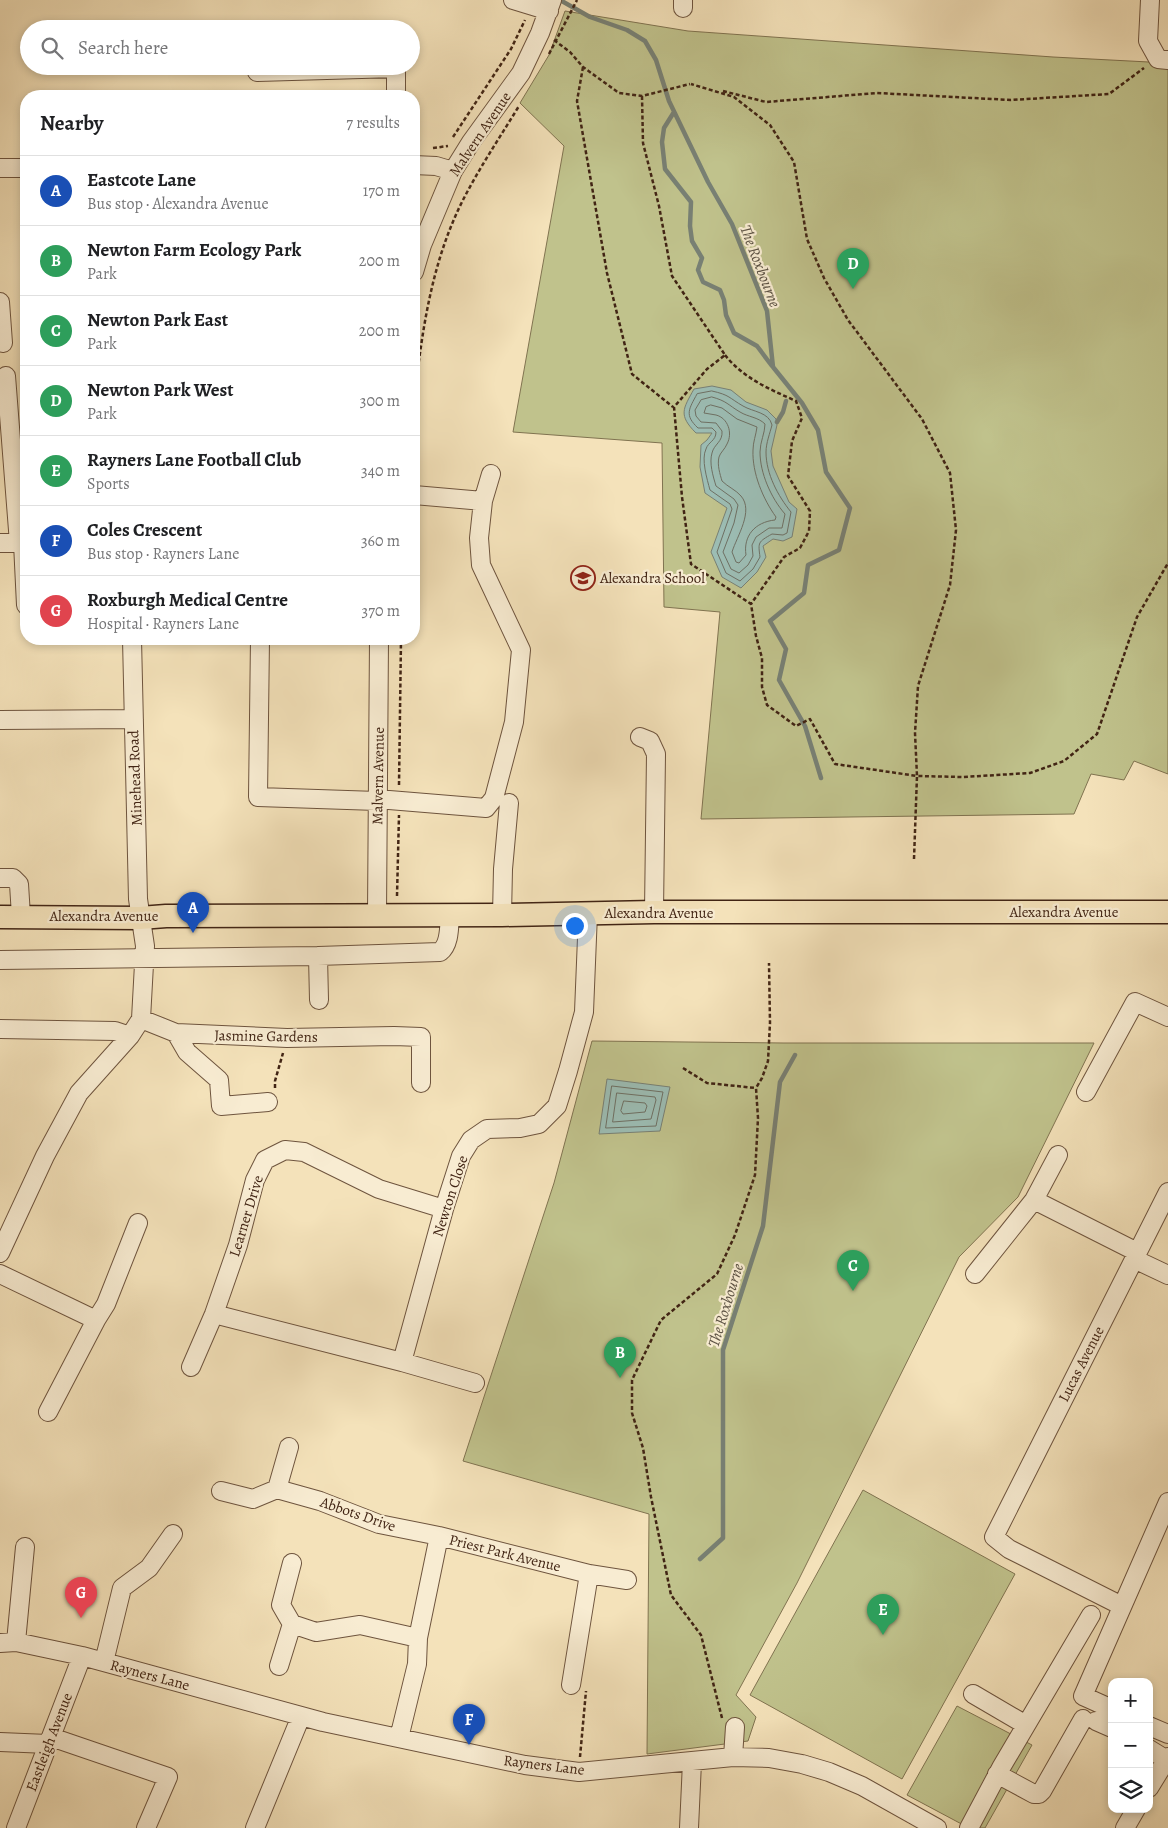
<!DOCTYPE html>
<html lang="en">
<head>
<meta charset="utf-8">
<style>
  :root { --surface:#fff; --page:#f6f6f6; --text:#202124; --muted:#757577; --line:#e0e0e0; --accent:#1a73e8 }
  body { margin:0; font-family:Alegreya,serif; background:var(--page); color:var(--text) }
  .controls { position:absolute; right:15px; bottom:15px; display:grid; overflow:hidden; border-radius:10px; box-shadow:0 2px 8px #0003 }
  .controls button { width:45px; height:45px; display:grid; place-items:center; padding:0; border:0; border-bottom:1px solid var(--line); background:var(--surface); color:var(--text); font:25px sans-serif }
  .you { position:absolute; left:574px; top:925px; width:18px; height:18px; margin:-12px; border:4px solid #fff; border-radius:50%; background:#1a73e8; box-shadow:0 0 0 8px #1a73e833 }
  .badge { display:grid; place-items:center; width:32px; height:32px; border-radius:50%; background:var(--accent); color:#fff; font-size:16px; font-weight:700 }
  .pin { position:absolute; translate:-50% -41px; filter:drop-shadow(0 1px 2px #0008) }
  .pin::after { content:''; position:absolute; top:26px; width:18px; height:15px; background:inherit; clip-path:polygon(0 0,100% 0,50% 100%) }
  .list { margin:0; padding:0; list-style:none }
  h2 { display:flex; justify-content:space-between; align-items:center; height:65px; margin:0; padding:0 20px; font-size:21px }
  h2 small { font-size:16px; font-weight:400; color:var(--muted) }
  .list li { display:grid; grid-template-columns:32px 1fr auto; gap:15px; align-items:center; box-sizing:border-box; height:70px; padding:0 20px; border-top:1px solid var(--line) }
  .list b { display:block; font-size:19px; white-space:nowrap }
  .list p { margin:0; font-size:16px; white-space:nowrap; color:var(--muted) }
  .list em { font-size:16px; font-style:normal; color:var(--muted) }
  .icon { flex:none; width:28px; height:28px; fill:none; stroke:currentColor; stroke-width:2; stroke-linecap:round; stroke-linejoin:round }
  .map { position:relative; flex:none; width:1168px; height:1828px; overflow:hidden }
  .search { position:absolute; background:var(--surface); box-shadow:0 2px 8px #0003; left:20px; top:20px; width:400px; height:55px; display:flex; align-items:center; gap:12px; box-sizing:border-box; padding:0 18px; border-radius:28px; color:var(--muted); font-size:19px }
  .panel { position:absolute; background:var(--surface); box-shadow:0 2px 8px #0003; left:20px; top:90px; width:400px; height:555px; border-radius:20px }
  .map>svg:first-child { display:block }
</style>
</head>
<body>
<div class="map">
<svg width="1168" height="1828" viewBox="0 0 1168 1828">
  <rect width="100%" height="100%" fill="#f4e2ba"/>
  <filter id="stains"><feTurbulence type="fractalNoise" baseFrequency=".004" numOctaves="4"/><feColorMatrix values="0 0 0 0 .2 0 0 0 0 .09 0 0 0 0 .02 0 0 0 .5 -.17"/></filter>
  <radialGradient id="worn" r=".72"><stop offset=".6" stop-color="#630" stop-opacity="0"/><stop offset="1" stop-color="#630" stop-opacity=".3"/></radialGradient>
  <path fill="#c0c28c" stroke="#807350" d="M565 11 688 31 1053 57 1168 63V774L1134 761 1124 780 1091 774 1074 814 701 819 720 612 664 607 662 443 513 432 564 146 520 103 549 55Z
    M592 1041 784 1043H1094L1018 1197 959 1257 797 1583 736 1695 756 1717 748 1741 647 1754 649 1514 463 1461 554 1183Z
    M863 1490 1015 1574 902 1779 750 1695Z
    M957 1706 1032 1745 985 1828H969L907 1795Z"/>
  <path fill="#9cbdb4" stroke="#788074" d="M712 386 731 390 746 402 767 410 776 419 777 425 771 451 773 466 789 502 797 509 792 537 783 541 773 539 763 546 766 557 757 572 741 588 722 577 711 552 727 508 705 493 700 467 701 445 707 440 712 433H696C678 415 683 409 694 389Z
    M607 1079 670 1087 660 1131 599 1134Z"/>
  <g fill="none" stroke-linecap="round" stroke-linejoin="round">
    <path stroke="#6e7064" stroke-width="1" d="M712 391C730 395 729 398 743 406 753 412 769 412 772 425 770 433 766 443 766 452 766 474 778 496 791 512L787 533 783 535 772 534C758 542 758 542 760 557L753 569 740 581 726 573 717 552 732 509 730 504 710 490C707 479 701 459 706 449 708 442 716 441 716 432L712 428H698C684 415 689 409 697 394Z
      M712 397C727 401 728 405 740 412 748 417 758 417 765 424 765 433 760 442 760 452 760 473 771 498 785 514L782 528H769L756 537 752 545 753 556 748 565 739 573 731 569 723 552 734 523 738 505 734 499 716 486C713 476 709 463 712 453 714 444 723 442 722 431L716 423 701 422 696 416 695 410 701 400Z
      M711 405 722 408 737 419 757 427C756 435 753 442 753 450 752 473 763 499 776 517L775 520C755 522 743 536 746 555L739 563 736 562 732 552C737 536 754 511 741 496 736 490 728 487 722 481 720 474 717 465 719 457 720 453 725 449 727 444 733 433 728 418 716 415 712 414 708 414 704 413L706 407Z
      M612 1086 663 1092 656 1126 606 1128Z
      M617 1093 655 1097 656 1100 651 1119 613 1122Z
      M624 1101 645 1103 647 1106 645 1112 623 1114 621 1111Z"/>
    <path stroke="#788074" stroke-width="4.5" d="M560 0 590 17 627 30 645 41 656 60 669 101 708 182 732 224 767 311 773 367 802 403 818 430 826 472 850 508 839 550 808 565 804 593 770 621 786 649 779 680 805 726 821 778
      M674 112 664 128 662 142 665 169 691 202 690 226 692 241 702 258 698 270 703 282 720 290 724 300 726 315 734 333 757 346 772 366
      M777 422 783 412 786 401
      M700 1559 723 1538V1350L763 1226 780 1082 795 1055"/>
    <defs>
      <path id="minor" d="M513 0 549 11
        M1150 0 1148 41 1158 59 1168 60
        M683 8V0
        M257 72 396 68V96
        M414 165 436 166 453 171
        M0 168H26
        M414 272 422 245 453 171 471 142 521 73 540 33 552 0
        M0 302 3 343
        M6 376 19 543
        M414 495 483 501
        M0 543H26
        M23 543 26 605
        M260 639 258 797 377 801
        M0 720 134 719
        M640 737 650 741 656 754 654 912
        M377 799 486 808 494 798 514 722 521 650 481 565 479 538 483 501 491 474
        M0 878H13L19 884 21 916
        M377 914 379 639
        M502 915 503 869 509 803
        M318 956 319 1000
        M0 960 318 956 440 952C450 944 449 927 450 914
        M141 1019 176 1033 287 1038 394 1036 421 1037V1083
        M0 1029 115 1031 130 1036
        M176 1033 187 1052 219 1080 221 1106 268 1102
        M1086 1092 1135 1002 1168 1017
        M1034 1200 1137 1252
        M0 1253 45 1156 79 1093 130 1036 141 1019 145 946 138 899 132 639
        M1134 1259 1168 1275
        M0 1274 96 1320 48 1412
        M975 1274 1034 1200 1058 1155
        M214 1314 402 1362 475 1383
        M96 1320 106 1304 138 1223
        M402 1362 444 1209 461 1156 471 1140 487 1129 520 1128 539 1124 557 1106 568 1071 584 1012 588 913
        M191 1367 214 1314 238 1245 255 1180 265 1160 285 1150 304 1152 379 1189 444 1209
        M289 1447 277 1489 320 1501 379 1524 439 1536
        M221 1491 253 1499 277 1489
        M1122 1606 1009 1549 994 1537 1168 1192
        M292 1624 316 1632 360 1625 418 1638
        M16 1642 25 1547
        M0 1643 16 1642 82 1656 323 1722 525 1765 579 1772 733 1757 769 1758 802 1764 829 1772 862 1786 937 1828
        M104 1662 122 1588 149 1568 173 1534
        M279 1666 292 1624 281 1605 292 1563
        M571 1685 589 1574
        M973 1694 1026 1725
        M1112 1709 1083 1696 1168 1502
        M1096 1721 1112 1728
        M1149 1726 1168 1734
        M51 1737 168 1777 146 1828
        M399 1738 417 1664 418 1638 439 1536 589 1574 627 1580
        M0 1742 48 1744
        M1149 1749 1167 1760
        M733 1757 735 1727
        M997 1774 1034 1794H1039L1042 1791 1083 1719
        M1149 1788 1168 1757
        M16 1828 82 1656
        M255 1828 301 1716
        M689 1828 692 1762
        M969 1828 1002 1766 1091 1615
        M1125 1828 1136 1809"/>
      <path id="major" d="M0 917 140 918 166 916 502 915 654 912H1168"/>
    </defs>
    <use href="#minor" stroke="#6e543e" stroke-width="20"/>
    <use href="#major" stroke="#412414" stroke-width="25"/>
    <path stroke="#412414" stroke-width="2.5" stroke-dasharray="4 2.5" stroke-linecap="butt" d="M554 40 570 52 583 67 619 93 642 96 690 84
      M549 54 577 0
      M583 67 577 101 607 273 632 374 673 407
      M723 91 766 102 877 93 1011 100 1109 94 1144 68
      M642 96 643 143 659 206 672 276 725 355 707 369 674 407 682 497 691 564 751 604 756 636 762 658V687L767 705 796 726 810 719 835 764 917 776 915 733 918 686 950 585 956 530 950 473 922 419 848 320 824 278 807 239 794 162 770 125 734 97 691 84
      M453 137 511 49 525 20
      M433 148 448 146
      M725 355C743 378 769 389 796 401L802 418 792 441 788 476 810 511 809 531 800 548 784 557 751 604
      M414 401C422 332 431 262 464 198 480 167 500 137 519 106
      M399 785 401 639
      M914 859 917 776 963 777 1030 773 1064 761 1097 734 1137 617 1168 563
      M397 896 399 815
      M683 1068 707 1083 756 1088
      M275 1088V1081L283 1053
      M722 1718 701 1635 671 1595 651 1497 643 1448 632 1413V1380L661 1320 717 1274 735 1235 755 1175 758 1118 756 1088 762 1078 768 1061 770 1023 769 963
      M580 1757 586 1691"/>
    <use href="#minor" stroke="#f8ecd2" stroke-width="18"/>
    <use href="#major" stroke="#f4e2ba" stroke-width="22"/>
  </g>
  <defs>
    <symbol id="school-ring" viewBox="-11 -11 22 22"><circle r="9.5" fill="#f8ecd2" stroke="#8f2418" stroke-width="1.5"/><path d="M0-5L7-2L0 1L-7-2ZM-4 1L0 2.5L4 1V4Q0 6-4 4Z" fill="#8f2418"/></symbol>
  </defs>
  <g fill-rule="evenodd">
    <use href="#school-ring" x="569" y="564" width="28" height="28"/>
  </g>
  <g text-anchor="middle" stroke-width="4.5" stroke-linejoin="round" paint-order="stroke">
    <g font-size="15" fill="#412414" stroke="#f8ecd2">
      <text transform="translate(480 134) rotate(-56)" y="5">Malvern Avenue</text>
      <text transform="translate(378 776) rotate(-89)" y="5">Malvern Avenue</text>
      <text transform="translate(135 778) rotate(-92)" y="5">Minehead Road</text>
      <text x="1064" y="917">Alexandra Avenue</text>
      <text x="659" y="918">Alexandra Avenue</text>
      <text x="104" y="921">Alexandra Avenue</text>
      <text transform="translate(266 1036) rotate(1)" y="5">Jasmine Gardens</text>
      <text transform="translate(450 1196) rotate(-72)" y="5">Newton Close</text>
      <text transform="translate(246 1216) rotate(-73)" y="5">Learner Drive</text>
      <text transform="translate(1081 1364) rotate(-63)" y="5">Lucas Avenue</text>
      <text transform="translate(358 1514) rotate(19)" y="5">Abbots Drive</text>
      <text transform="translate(505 1553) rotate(14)" y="5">Priest Park Avenue</text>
      <text transform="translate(150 1675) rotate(15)" y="5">Rayners Lane</text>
      <text transform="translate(49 1742) rotate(-69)" y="5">Eastleigh Avenue</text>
      <text transform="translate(544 1765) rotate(7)" y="5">Rayners Lane</text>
    </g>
    <g font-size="15" fill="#412414" stroke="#f8ecd2" text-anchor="start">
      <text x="600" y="583">Alexandra School</text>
    </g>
    <g font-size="16" font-style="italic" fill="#5c5244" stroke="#f8ecd2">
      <text transform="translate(761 266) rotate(69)" y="6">The Roxbourne</text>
      <text transform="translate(725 1305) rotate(-73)" y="6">The Roxbourne</text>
    </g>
  </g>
  <rect width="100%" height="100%" filter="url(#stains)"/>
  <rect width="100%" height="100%" fill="url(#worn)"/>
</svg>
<div class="controls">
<button>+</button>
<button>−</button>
<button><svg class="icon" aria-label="layers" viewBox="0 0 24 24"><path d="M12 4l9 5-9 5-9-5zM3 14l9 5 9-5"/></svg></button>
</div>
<div class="you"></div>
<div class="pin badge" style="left:193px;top:933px;background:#1a4fb4">A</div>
<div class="pin badge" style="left:620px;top:1378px;background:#2e9e5b">B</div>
<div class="pin badge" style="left:853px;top:1291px;background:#2e9e5b">C</div>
<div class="pin badge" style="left:853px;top:289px;background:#2e9e5b">D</div>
<div class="pin badge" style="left:883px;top:1635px;background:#2e9e5b">E</div>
<div class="pin badge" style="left:469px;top:1745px;background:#1a4fb4">F</div>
<div class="pin badge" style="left:81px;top:1618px;background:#e0444e">G</div>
<div class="search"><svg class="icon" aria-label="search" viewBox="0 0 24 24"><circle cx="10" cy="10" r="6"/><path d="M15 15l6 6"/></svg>Search here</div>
<section class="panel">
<h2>Nearby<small>7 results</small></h2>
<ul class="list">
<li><span class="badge" style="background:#1a4fb4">A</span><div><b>Eastcote Lane</b><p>Bus stop · Alexandra Avenue</p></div><em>170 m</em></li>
<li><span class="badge" style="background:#2e9e5b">B</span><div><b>Newton Farm Ecology Park</b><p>Park</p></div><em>200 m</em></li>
<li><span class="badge" style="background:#2e9e5b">C</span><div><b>Newton Park East</b><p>Park</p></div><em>200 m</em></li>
<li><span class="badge" style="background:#2e9e5b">D</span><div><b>Newton Park West</b><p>Park</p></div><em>300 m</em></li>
<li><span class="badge" style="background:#2e9e5b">E</span><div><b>Rayners Lane Football Club</b><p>Sports</p></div><em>340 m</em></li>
<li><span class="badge" style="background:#1a4fb4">F</span><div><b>Coles Crescent</b><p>Bus stop · Rayners Lane</p></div><em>360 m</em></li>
<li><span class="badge" style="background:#e0444e">G</span><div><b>Roxburgh Medical Centre</b><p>Hospital · Rayners Lane</p></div><em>370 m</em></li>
</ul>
</section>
</div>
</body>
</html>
